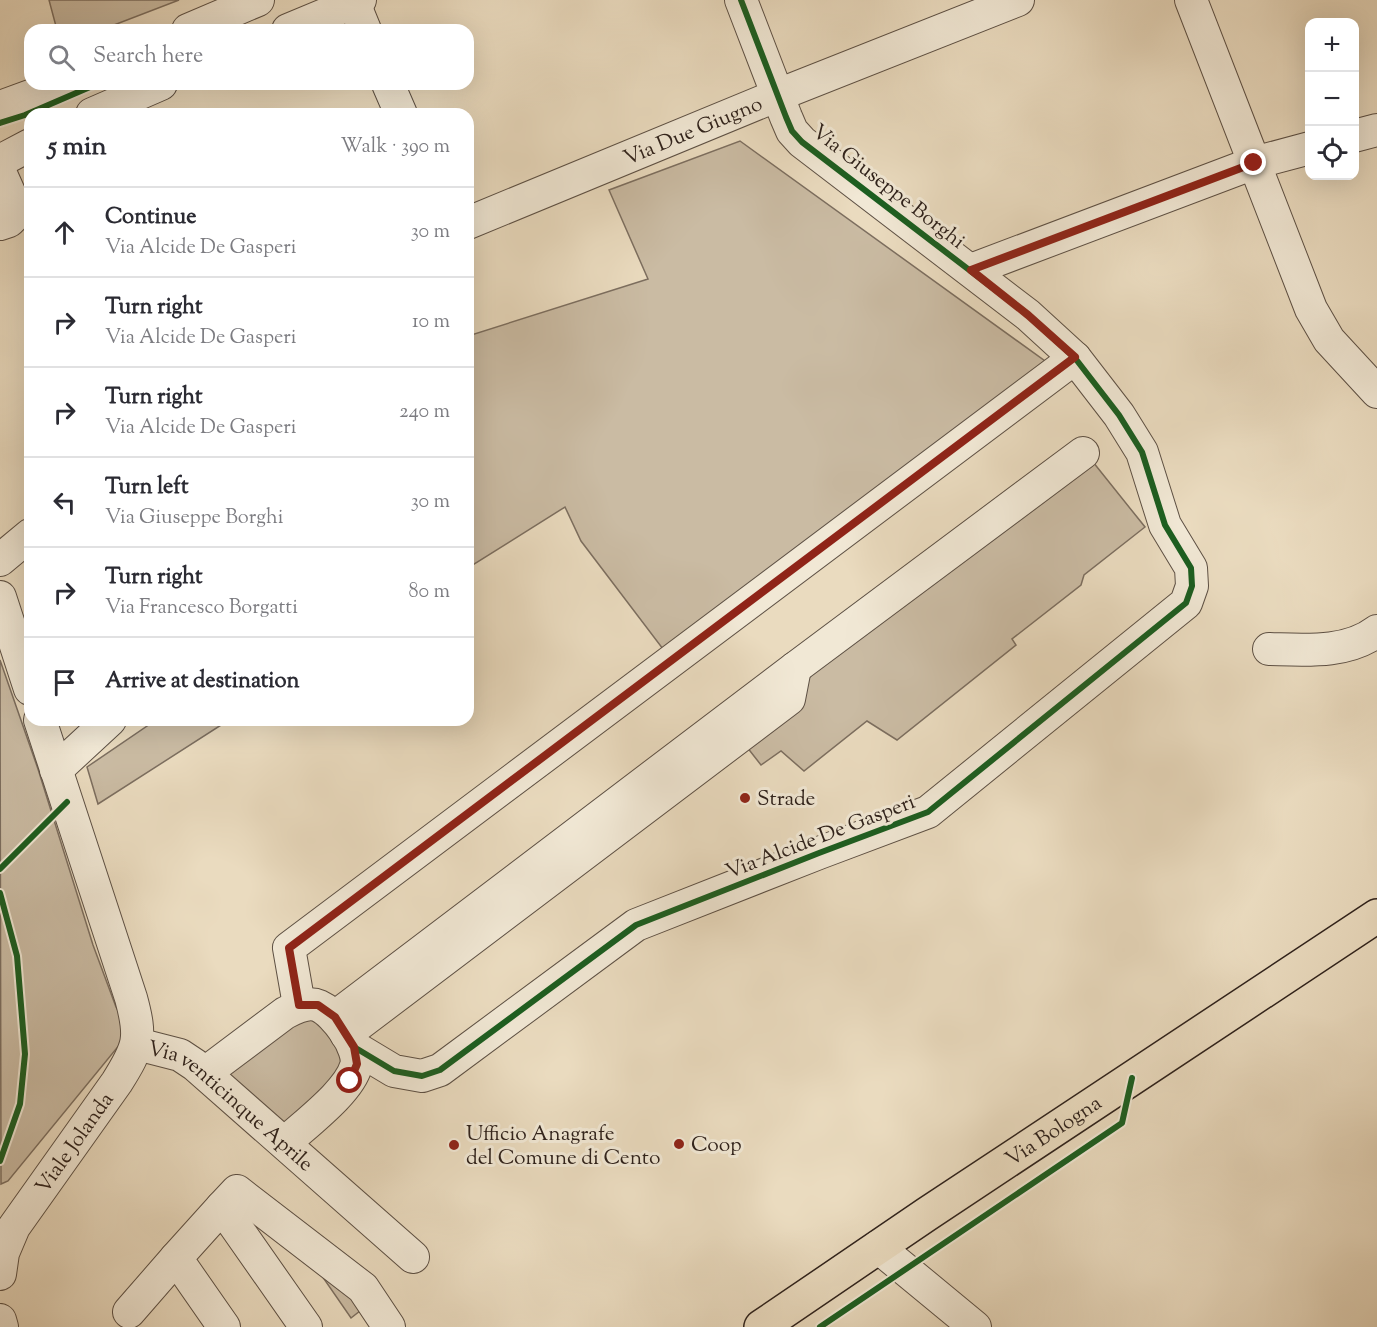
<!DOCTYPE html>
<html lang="en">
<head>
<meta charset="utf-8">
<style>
  :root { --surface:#fff; --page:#f2f2f3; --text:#2b2b33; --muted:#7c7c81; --line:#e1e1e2 }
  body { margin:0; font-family:"Sorts Mill Goudy",serif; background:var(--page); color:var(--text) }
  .controls { position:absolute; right:18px; top:18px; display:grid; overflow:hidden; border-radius:12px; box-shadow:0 6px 24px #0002 }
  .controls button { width:54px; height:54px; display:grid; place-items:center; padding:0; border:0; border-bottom:2px solid var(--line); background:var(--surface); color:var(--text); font:30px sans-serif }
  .stop { position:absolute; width:18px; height:18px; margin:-14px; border:4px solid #8f2418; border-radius:50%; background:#fff }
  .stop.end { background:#8f2418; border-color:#fff; box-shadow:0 2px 6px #0008 }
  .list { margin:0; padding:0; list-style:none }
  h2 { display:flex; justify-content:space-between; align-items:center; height:78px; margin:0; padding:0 24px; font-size:26px }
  h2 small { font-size:20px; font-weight:400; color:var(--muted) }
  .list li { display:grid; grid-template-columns:39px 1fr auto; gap:18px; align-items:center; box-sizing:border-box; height:90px; padding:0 24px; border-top:2px solid var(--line) }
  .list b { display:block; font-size:22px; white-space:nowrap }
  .list p { margin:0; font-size:20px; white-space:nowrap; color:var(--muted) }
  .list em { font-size:20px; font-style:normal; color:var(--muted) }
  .icon { flex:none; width:33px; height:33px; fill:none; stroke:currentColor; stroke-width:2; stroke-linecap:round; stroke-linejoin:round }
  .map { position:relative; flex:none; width:1377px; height:1327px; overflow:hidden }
  .search { position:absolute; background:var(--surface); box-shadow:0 6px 24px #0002; left:24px; top:24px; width:450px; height:66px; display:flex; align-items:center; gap:15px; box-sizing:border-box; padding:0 21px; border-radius:18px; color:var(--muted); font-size:22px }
  .panel { position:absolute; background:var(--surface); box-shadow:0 6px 24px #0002; left:24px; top:108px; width:450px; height:618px; border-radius:18px }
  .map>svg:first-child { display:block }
</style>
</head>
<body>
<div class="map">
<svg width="1377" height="1327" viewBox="0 0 1377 1327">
  <rect width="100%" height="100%" fill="#eadbbf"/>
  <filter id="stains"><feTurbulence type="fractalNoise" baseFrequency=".00333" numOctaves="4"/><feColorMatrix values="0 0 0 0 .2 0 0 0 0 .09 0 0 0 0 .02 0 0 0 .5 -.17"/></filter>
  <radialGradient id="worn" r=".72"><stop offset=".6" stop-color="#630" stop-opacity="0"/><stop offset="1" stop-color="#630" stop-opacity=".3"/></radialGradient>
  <path fill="#cabba3" stroke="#7c6e5f" stroke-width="1.5" d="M49 0H179L101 30H57Z
    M740 141 1052 366 666 653 581 541 565 507 468 568V336L648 279 609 190Z
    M1093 462 1145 527 1084 575 1081 585 1012 639 1016 645 897 740 867 721 804 771 781 751 761 765 743 742 802 675Z
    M0 660 38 769 93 945 116 1007 130 1032 8 1181 1 1184Z
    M156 720H229L98 804 87 767Z
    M311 1015 341 1048V1078L284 1132 217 1073Z
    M302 1247 365 1307 351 1318Z"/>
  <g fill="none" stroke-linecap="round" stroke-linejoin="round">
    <defs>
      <g id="minor">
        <path d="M1191 0 1311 309 1329 340 1377 392"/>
        <path d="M354 3 365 30"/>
        <path d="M188 30 258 0"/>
        <path d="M288 30 360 0"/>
        <path d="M388 84 401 114"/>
        <path d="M0 107 63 84"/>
        <path d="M92 114 161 84"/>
        <path d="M1354 136 1377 130"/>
        <path d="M0 161 30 145"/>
        <path d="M0 172 12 199 15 215 9 221 0 224"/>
        <path id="s1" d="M468 223 778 95 1018 0"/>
        <path d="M971 270 1254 163 1310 148"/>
        <path d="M0 560 30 535"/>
        <path d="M0 597 30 689"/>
        <path d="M1269 649C1305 650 1347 654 1377 631"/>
        <path d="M795 668 1083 453"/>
        <path d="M56 770 110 720"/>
        <path d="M299 1005 289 948 1075 358"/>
        <path d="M335 1017 795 668 789 699 346 1034"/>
        <path id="s2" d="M137 1044 180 1055 195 1065 413 1257"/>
        <path d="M354 1047 394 1071 422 1076 440 1070 636 925 819 853 928 812 1186 603 1192 586 1191 568 1165 525 1142 452 1119 415 1075 358 1028 315 802 142 792 131 786 117 741 0"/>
        <path d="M205 1073 285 1013C295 1008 308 1001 319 1006 335 1013 361 1049 356 1066 349 1092 305 1124 285 1143"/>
        <path d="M222 1207 237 1191 363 1288 389 1327"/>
        <path d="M878 1247 975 1327"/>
        <path id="s3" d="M0 1274 3 1253 14 1227 117 1082C139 1047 142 1038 131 998L40 720"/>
        <path d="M129 1312 176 1258"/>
        <path d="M0 1320 2 1327"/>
        <path d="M224 1327 176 1258 222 1207 306 1327"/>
      </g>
      <g id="major">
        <path id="s4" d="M761 1327 927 1214 1377 916"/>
      </g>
    </defs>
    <use href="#minor" stroke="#5d5044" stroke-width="34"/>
    <use href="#major" stroke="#2e211b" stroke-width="36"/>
    <use href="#minor" stroke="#f1e8d5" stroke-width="32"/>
    <use href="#major" stroke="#eadbbf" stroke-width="33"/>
    <defs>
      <path id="cycleway" d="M0 123 25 115 97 84
        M0 869 67 802
        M0 893 17 956 25 1054 20 1104 0 1161
        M354 1047 394 1071 422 1076 440 1070 636 925 819 853 928 812 1186 603 1192 586 1191 568 1165 525 1142 452 1119 415 1075 358 1028 315 802 142 792 131 786 117 741 0
        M820 1327 1122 1123 1132 1078"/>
    </defs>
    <use href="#cycleway" stroke="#f1e8d5" stroke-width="10"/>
    <use href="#cycleway" stroke="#1b5e20" stroke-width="6"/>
  </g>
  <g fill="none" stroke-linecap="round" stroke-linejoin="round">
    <path stroke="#8f2418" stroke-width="8" d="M350 1081 357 1064 354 1047 335 1017 318 1005H299L289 948 1075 357 1028 315 971 270 1254 163"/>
  </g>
  <g fill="#8f2418" stroke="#f1e8d5" stroke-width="2">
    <circle cx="745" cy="798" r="6"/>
    <circle cx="679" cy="1144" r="6"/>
    <circle cx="454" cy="1145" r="6"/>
  </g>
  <g text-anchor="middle" stroke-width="6" stroke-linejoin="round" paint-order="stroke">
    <g font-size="21" fill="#2e211b" stroke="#f1e8d5">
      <text dy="7" stroke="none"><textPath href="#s1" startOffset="243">Via Due Giugno</textPath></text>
      <text transform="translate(889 186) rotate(38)" y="7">Via Giuseppe Borghi</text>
      <text transform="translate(820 836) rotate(-21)" y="7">Via Alcide De Gasperi</text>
      <text dy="7" stroke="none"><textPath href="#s2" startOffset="114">Via venticinque Aprile</textPath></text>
      <text dy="7" stroke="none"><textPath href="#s4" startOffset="352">Via Bologna</textPath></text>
      <text dy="7" stroke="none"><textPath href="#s3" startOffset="153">Viale Jolanda</textPath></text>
    </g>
    <g font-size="21" fill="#2e211b" stroke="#f1e8d5" text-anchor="start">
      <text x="757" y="805">Strade</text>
      <text x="466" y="1140">Ufficio Anagrafe<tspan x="466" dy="24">del Comune di Cento</tspan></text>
      <text x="691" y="1151">Coop</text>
    </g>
  </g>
  <rect width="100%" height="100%" filter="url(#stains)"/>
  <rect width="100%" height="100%" fill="url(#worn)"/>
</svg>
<div class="controls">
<button>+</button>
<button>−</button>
<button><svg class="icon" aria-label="locate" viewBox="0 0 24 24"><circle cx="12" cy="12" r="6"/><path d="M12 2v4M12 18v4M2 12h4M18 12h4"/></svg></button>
</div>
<div class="stop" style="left:350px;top:1081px"></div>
<div class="stop end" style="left:1254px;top:163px"></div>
<div class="search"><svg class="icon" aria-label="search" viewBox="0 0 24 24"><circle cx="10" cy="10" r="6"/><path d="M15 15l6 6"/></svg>Search here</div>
<section class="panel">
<h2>5 min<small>Walk · 390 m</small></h2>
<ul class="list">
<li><svg class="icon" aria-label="ahead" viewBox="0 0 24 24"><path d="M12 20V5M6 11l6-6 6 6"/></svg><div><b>Continue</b><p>Via Alcide De Gasperi</p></div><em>30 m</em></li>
<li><svg class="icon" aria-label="right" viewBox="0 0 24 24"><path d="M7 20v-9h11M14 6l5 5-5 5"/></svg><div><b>Turn right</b><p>Via Alcide De Gasperi</p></div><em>10 m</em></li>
<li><svg class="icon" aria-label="right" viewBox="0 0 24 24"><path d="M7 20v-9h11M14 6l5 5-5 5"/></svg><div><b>Turn right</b><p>Via Alcide De Gasperi</p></div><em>240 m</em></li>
<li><svg class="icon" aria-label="left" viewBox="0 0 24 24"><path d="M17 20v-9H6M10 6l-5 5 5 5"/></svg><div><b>Turn left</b><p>Via Giuseppe Borghi</p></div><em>30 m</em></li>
<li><svg class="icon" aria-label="right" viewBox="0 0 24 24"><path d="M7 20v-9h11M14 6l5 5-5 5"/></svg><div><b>Turn right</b><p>Via Francesco Borgatti</p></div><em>80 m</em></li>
<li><svg class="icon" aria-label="arrive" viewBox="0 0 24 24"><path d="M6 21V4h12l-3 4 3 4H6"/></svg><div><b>Arrive at destination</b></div></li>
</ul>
</section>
</div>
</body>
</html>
